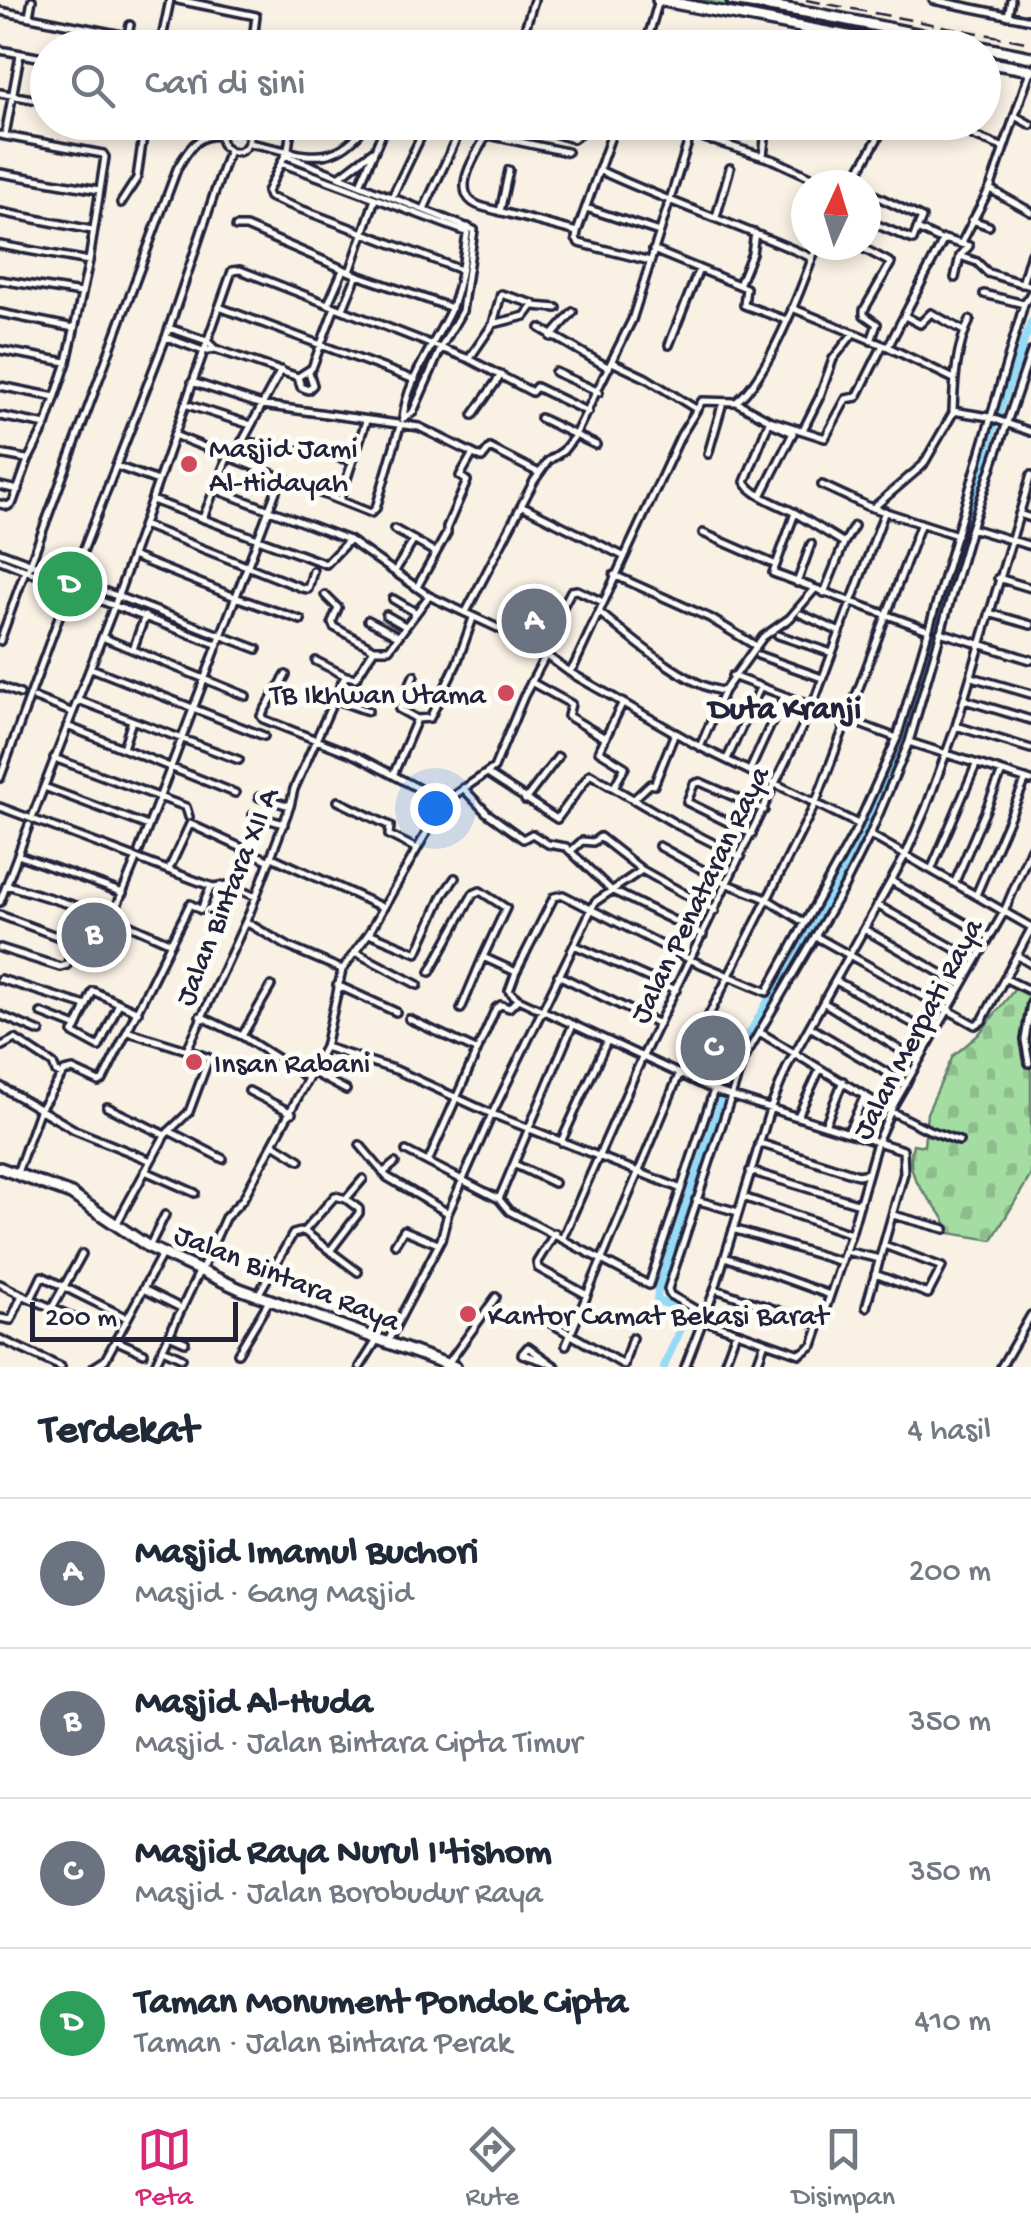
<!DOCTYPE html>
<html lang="id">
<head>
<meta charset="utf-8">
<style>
  :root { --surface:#fff; --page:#f2f2f3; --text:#1f2937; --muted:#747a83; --line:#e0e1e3; --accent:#db2777 }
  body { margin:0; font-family:"Gochi Hand",sans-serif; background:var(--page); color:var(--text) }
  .compass { position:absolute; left:791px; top:170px; width:90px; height:90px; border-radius:50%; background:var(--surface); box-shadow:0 5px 15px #0003; rotate:4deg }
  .scale { position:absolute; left:30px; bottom:25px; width:208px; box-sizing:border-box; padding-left:10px; border:5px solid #22223b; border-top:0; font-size:28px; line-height:35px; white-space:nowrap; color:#22223b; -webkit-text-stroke:8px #fdfcf7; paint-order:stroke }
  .you { position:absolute; left:435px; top:808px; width:35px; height:35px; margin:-25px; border:8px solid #fff; border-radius:50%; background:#1a73e8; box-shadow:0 0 0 15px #1a73e833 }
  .badge { display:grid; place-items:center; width:65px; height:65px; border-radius:50%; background:var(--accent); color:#fff; font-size:32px; font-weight:700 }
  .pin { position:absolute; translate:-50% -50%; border:5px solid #fff; box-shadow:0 2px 10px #0006 }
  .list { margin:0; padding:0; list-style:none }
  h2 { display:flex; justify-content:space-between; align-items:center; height:130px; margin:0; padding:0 40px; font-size:42px }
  h2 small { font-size:32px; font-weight:400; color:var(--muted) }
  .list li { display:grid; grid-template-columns:65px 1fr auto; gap:30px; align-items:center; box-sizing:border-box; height:150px; padding:0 40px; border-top:2px solid var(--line) }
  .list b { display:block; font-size:38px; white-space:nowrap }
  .list p { margin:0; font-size:32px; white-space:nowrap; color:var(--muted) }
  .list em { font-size:32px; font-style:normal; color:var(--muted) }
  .icon { flex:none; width:55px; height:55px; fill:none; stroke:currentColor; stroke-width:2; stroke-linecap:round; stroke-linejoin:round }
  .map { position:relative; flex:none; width:1031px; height:1367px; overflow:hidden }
  .search { position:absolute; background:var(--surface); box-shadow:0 5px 15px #0003; left:30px; right:30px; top:30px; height:110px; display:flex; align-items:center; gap:25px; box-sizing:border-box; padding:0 35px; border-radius:55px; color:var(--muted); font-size:38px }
  .sheet { height:730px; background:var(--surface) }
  nav { display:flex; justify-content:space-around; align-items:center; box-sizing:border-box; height:140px; border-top:2px solid var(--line); background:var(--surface); font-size:28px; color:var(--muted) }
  nav a { display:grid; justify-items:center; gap:5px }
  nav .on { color:var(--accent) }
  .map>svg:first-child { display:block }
</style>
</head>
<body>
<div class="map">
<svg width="1031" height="1367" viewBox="0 0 1031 1367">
  <defs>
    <pattern id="grass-dots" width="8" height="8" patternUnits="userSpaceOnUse" patternTransform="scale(2.5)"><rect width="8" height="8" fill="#a4dda1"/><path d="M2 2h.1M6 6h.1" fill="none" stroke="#8dbd8c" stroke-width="1.8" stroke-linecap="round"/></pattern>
    <pattern id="cemetery-stones" width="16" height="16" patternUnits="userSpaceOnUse" patternTransform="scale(2.5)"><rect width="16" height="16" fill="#a4dda1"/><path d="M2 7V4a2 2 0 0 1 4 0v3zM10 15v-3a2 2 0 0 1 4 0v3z" fill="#8dbd8c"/></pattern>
    <pattern id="park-crowns" width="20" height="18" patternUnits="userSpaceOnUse" patternTransform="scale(2.5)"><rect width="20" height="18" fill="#a4dda1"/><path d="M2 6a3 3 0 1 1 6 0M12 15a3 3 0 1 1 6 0" fill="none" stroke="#8dbd8c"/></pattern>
  </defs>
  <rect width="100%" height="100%" fill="#faf1e5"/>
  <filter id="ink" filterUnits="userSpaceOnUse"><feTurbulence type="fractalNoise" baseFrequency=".01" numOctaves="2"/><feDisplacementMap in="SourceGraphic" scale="20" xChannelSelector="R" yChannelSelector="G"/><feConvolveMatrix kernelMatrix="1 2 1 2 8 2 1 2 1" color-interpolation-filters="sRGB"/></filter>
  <g filter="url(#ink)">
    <path fill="url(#grass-dots)" stroke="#63806e" stroke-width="2.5" d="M658 0H732L818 14 1031 57V70L984 62V48L911 47Z"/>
    <path fill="url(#cemetery-stones)" stroke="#63806e" stroke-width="2.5" d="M1018 985 1030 996 1027 1030 1031 1050V1175L992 1240 949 1233C943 1200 901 1189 913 1144L924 1146 927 1113 953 1056 978 1035Z"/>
    <path fill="url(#park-crowns)" stroke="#63806e" stroke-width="2.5" d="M119 597 217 637 216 641 117 604Z"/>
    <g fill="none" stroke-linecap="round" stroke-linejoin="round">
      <path stroke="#95dbf7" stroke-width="8" d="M664 1367C673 1339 702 1311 657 1301L658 1289 736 1057 865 831 912 717 993 429 1031 322"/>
      <defs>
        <path id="street" d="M178 0 256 16 252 48
          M933 0 1031 20
          M0 11 127 36
          M29 16 32 0
          M1008 16 1011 0
          M162 39 192 48
          M125 48 130 25
          M160 48 170 0
          M435 48 442 33 506 48
          M519 48 534 0
          M645 48 659 0
          M798 48 807 28
          M0 50 48 59
          M0 93 48 102
          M1015 116 1031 125
          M159 122 188 128
          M292 122 288 149 267 192 269 197 461 270
          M494 122C484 144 441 195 483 207L577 232
          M520 122 573 139 578 135 583 122
          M654 122 774 160 828 185
          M221 138a14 14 0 1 1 28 0a14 14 0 1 1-28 0Z
          M0 135 103 154 105 157 89 261 67 362 46 425 28 460 13 502 8 506 0 504
          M5 135 20 55
          M488 135 567 152
          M974 136 1002 147
          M712 141 721 122
          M248 143C299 151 332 175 368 122
          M285 155 474 230 462 311 442 346 413 412 403 419
          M763 156 767 122
          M281 163 466 232
          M599 170C669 203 742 226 812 258
          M0 173 99 190
          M339 177 373 151
          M360 184 387 122
          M851 185 887 122
          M990 189 1031 212
          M866 191 922 218 917 229 943 241
          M392 197 428 122
          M121 203 137 178 145 122
          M586 208 659 232
          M424 209 464 122
          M0 212 92 230
          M500 212 509 170
          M716 217 730 168
          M972 220 989 226
          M236 227H246L357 275 452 308
          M577 232 616 122
          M577 232 576 239 579 243 650 261
          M866 237 873 223 913 240 917 229
          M0 245 89 261
          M857 245 891 263 864 310V315L877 324 871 341
          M653 250 746 288 744 305 786 320
          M960 256 977 262 988 273 1031 286
          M350 272 375 199
          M955 278 960 256 969 246 961 244
          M0 280 81 293
          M1022 284 1031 253
          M739 285 752 253 755 233
          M984 294 1024 304
          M328 304 343 270
          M534 306 557 308
          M219 307 415 380
          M792 308 888 347 954 379
          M343 309 357 275
          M0 313 74 328
          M905 316 920 324 931 313 964 331
          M970 320C956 347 954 382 953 411L989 417 1031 432
          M169 328 207 341 215 349 298 377 312 368 335 307
          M540 328 609 368
          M166 337 203 351 215 349
          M551 337 573 312
          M669 345 699 269
          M888 347 944 239 961 244 991 186 1030 71
          M0 350 66 362
          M469 359 532 392 536 387 588 412
          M612 362 646 378 696 409
          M555 372 599 392
          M298 377 301 387 308 390 313 385 309 372
          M192 382 262 405 419 427 482 458 490 448 539 473
          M0 386 55 397
          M736 402 769 420 825 438 846 399 857 397 883 345
          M185 404 251 425
          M473 415 501 375
          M0 416 46 425
          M540 418 596 445
          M403 419C406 382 434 345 450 311 461 286 464 254 468 227
          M803 430 820 396 833 359 852 335
          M174 435 371 513 376 508 400 426
          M242 441 352 460
          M0 454 26 459
          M708 454 723 402
          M233 459 281 370
          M116 466 158 481
          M822 485 867 506 957 535
          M0 486 18 490
          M214 489 349 540 429 596 528 642 546 655
          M761 496 793 433 769 422 745 482C754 497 779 504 795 513L773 573 928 630
          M340 499 366 421
          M152 500 326 564 349 540
          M523 506 623 556
          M873 508 923 465 953 413
          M795 513 844 543 824 593
          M1019 514 1031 518
          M203 518 228 456
          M143 525 302 588 308 589 313 571
          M971 528 1031 546
          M394 529 433 551
          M703 533 774 564
          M844 543 854 526
          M0 552 67 577
          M132 556 235 597 301 620
          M0 560 62 585
          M28 570 177 169C187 151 198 132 221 136
          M395 571 414 540
          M614 575 710 618 756 646
          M73 577 166 337 229 150
          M62 585a8 8 0 1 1 16 0a8 8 0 1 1-16 0Z
          M998 578 1031 588
          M77 581 257 649
          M797 583 811 544
          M417 587 447 533V527L467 481 460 476 472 455
          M75 591 216 644
          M325 595 338 608 332 622 334 627 374 649
          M393 599 415 612
          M466 612 534 481 548 461 563 451 574 437 632 320 691 133
          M599 612C625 634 690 689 724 691L763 637 790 618 814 590
          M989 613 1031 625
          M801 614 840 632
          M386 615 405 626
          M368 620 398 636
          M940 632 1031 660
          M778 635 832 653
          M102 637 246 696
          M0 641 24 574
          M133 649 145 616
          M540 650 571 591 577 590 603 602
          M758 655 822 678
          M316 661 346 676
          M91 668 264 736
          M569 672 700 747 858 824
          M286 675 261 716 263 719 357 756 444 802
          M414 675 399 709 417 719
          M732 676 897 738
          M972 677 1031 694
          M531 682 571 704 568 716 605 738
          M0 686 20 694
          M35 698 71 712
          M334 699 368 711
          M78 700 239 760
          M965 700 1031 720
          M67 726 235 793
          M956 726 1031 749
          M909 742 1031 781
          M700 747 724 691
          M123 748 132 721
          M54 758 186 807 189 817
          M727 759 760 688
          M750 770 784 696
          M394 773 417 719 430 718 432 714 457 663 473 618
          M489 775 557 819 590 774 679 826 741 857
          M0 778 68 592
          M44 787 148 826
          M614 787 625 767 599 751 622 704
          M463 788 487 813 523 839 532 834 548 844 566 847 611 890 703 935
          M259 797 290 806
          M525 800 558 757
          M633 800 650 784 654 785 675 733
          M338 801 390 826 389 835 415 848
          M0 807 213 887 228 885 256 897
          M33 815 115 604 232 271 240 270 469 359 493 324 501 294 534 304 525 316 493 324
          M253 815 284 824
          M752 834 687 802 694 784 700 782 764 810
          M870 835 1031 927
          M659 846 728 884 767 899 805 923
          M139 851 281 478
          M571 851 582 841 593 842 600 837 642 870
          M18 855 123 893
          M272 857 382 907
          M932 868 976 765
          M169 869 190 824 270 861
          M891 881 988 936
          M955 882 1002 772
          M7 885 112 917 171 943
          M976 895 1026 779
          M0 902 29 825
          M877 905 975 960
          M0 915 75 943 67 965 60 967 0 948
          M246 922 289 947 341 969
          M109 925 135 862
          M864 929 961 985
          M369 933 417 953 443 895 455 878
          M815 936 975 1025 982 1021 1031 929
          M574 945 676 990
          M355 952 418 985
          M1018 956 1031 964
          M430 972 473 894 480 891 506 908 483 957 516 972 509 991 518 999 718 1092 903 1150 904 1173 866 1307
          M516 972 554 897 563 895 691 960 767 992 855 832 897 738 1024 304 1031 293
          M558 975 659 1024
          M0 979 86 1006
          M1006 979 1031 991
          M836 981 934 1035
          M337 985 396 1012
          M823 1002 918 1061
          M461 1009 483 957
          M41 1013 77 1027
          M0 1015 40 1032
          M200 1016 242 1036 308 1078
          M409 1019 476 1050
          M77 1027 93 991 138 1012
          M77 1027 73 1033 99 1047 119 1003
          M810 1027 906 1084
          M129 1032 187 1050
          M761 1033 890 1111 929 1130 959 1141
          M242 1036 271 986
          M0 1047 15 1039 53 1064 56 1072 62 1075
          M325 1047 396 1070 492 1114 679 1188
          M1029 1063 1025 1040 1031 1003
          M312 1072 346 1090
          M0 1086 75 1130 149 1160
          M249 1091 292 1113
          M107 1107 165 1135
          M798 1116 820 1069
          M826 1123 843 1081
          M169 1131 223 1159
          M848 1132 865 1095
          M561 1142 607 1041
          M759 1143 858 1175 868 1173
          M274 1144 300 1160
          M360 1145 387 1177 448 1213
          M406 1151 499 1199 509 1211 649 1285 714 1090
          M428 1162 496 1008 501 1005 509 1008 518 999
          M514 1164 554 1183
          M145 1171 195 1193
          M750 1171 860 1204
          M17 1173 39 1111 64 1072 73 1070 99 1082 103 1080 190 904 201 910 211 886
          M383 1173 395 1163
          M743 1197 851 1234
          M499 1199 573 1024
          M696 1200 738 1212
          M893 1215 945 1229
          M117 1223 165 1135 189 1112 209 1058 187 1050 250 912 290 806 294 789 342 682 346 676 356 678 374 649H389L429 596
          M733 1229 842 1262
          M305 1232 358 1272
          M555 1233 537 1262 538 1268 587 1295
          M563 1237 642 1058 812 707 885 511
          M395 1244 404 1230 438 1244
          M149 1247 165 1215
          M330 1251 359 1213V1209L346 1199
          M845 1251 880 1259
          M725 1257 830 1295
          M201 1271 225 1218 243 1199 325 1047 342 970 369 933 444 802 494 768 524 696 546 655 569 672 574 666 681 435 702 401 736 402C768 378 803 285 817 245
          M875 1274 928 1294 942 1267 884 1245
          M0 1284 22 1295
          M143 1289 181 1308
          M715 1289 819 1325
          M258 1295 293 1234 304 1231 335 1196 346 1199 363 1179
          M31 1299 42 1276 127 1318
          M52 1308 82 1254
          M705 1315 670 1295 668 1289 743 1060 844 887 870 835 909 742 971 528 1031 352
          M0 1318 11 1320 22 1295 84 1322
          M703 1320 800 1354 813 1345 851 1234 877 1142 893 1106 1004 912 1031 848
          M547 1321 624 1365
          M169 1335 185 1342
          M0 1339 61 1367
          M115 1340 144 1353
          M387 1343 441 1240 448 1213 492 1114 595 902 642 870 715 911
          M566 1345 679 1075 816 802 921 523
          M163 1349 182 1358
          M238 1353 269 1301
          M547 1362 522 1354 528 1347 556 1367
          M624 1364 632 1338
          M155 1365 199 1272
          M447 1365 496 1297
          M94 1367 105 1360 162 1254
          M360 1367 377 1340
          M685 1367 715 1289 770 1109 788 1065 906 854 926 808 956 726 1031 475
          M723 1367 736 1332
          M756 1367 765 1342
          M1001 1367 1031 1315"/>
        <path id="primary" d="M658 0 911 48
          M732 0 818 14 1031 57
          M984 62 1031 70
          M0 1168 71 1194 149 1247 240 1289 455 1367"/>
      </defs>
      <use href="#street" stroke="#22223b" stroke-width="12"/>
      <use href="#primary" stroke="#22223b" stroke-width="16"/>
      <use href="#street" stroke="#fdfcf7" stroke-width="5"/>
      <use href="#primary" stroke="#fdfcf7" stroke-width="9"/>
      <path stroke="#22223b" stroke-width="2.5" stroke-dasharray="15 8" stroke-linecap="butt" d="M806 0 1031 43"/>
    </g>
  </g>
  <g fill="#d1495b" stroke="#fdfcf7" stroke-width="4">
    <circle cx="189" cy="464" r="10"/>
    <circle cx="506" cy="693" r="10"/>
    <circle cx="194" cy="1062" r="10"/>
    <circle cx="468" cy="1314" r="10"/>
  </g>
  <g text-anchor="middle" stroke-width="10" stroke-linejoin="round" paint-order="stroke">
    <g font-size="30" fill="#22223b" stroke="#fdfcf7" text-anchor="start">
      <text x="209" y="457">Masjid Jami<tspan x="209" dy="34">Al-Hidayah</tspan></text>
      <text x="486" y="703" text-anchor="end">TB Ikhwan Utama</text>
      <text x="214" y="1072">Insan Rabani</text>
      <text x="488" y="1324">Kantor Camat Bekasi Barat</text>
    </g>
    <g font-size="30" fill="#22223b" stroke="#fdfcf7">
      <text transform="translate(698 894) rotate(-64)" y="10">Jalan Penataran Raya</text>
      <text transform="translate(225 896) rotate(-68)" y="10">Jalan Bintara XII A</text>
      <text transform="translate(916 1028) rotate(-62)" y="10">Jalan Merpati Raya</text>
      <text transform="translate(288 1276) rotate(22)" y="10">Jalan Bintara Raya</text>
    </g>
    <g font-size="32" font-weight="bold" fill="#22223b" stroke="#fdfcf7">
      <text x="785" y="717">Duta Kranji</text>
    </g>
  </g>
</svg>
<svg class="compass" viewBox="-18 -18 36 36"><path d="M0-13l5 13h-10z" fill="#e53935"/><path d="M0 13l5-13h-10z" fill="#747a83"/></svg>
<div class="scale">200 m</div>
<div class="you"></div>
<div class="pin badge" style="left:534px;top:621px;background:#6b7280">A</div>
<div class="pin badge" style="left:94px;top:935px;background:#6b7280">B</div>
<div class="pin badge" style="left:713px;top:1048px;background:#6b7280">C</div>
<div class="pin badge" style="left:70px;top:584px;background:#2e9e5b">D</div>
<div class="search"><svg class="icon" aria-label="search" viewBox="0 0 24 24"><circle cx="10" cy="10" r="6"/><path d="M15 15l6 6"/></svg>Cari di sini</div>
</div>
<section class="sheet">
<h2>Terdekat<small>4 hasil</small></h2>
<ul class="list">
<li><span class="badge" style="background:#6b7280">A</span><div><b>Masjid Imamul Buchori</b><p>Masjid · Gang Masjid</p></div><em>200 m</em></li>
<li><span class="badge" style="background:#6b7280">B</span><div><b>Masjid Al-Huda</b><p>Masjid · Jalan Bintara Cipta Timur</p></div><em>350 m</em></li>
<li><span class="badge" style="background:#6b7280">C</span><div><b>Masjid Raya Nurul I'tishom</b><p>Masjid · Jalan Borobudur Raya</p></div><em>350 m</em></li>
<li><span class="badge" style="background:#2e9e5b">D</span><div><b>Taman Monument Pondok Cipta</b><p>Taman · Jalan Bintara Perak</p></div><em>410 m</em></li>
</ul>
</section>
<nav>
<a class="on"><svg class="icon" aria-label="map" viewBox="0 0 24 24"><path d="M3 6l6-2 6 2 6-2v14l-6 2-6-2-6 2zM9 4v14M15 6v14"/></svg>Peta</a>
<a><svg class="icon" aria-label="directions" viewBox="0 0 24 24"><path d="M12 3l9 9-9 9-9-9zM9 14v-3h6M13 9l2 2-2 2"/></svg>Rute</a>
<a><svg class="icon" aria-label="saved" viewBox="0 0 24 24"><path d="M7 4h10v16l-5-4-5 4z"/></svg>Disimpan</a>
</nav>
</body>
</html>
